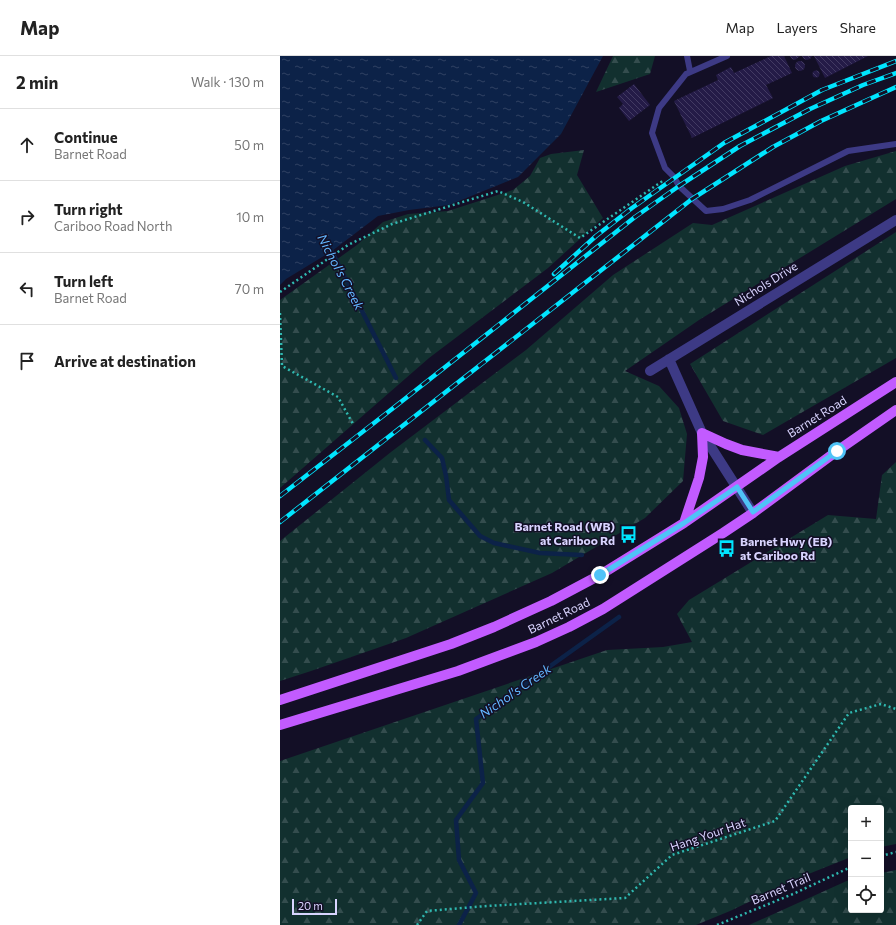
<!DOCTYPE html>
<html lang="en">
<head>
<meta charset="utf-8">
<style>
  :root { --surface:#fff; --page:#f6f6f6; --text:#222; --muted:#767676; --line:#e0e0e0 }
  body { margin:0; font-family:Commissioner,sans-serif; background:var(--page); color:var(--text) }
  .controls { position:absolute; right:12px; bottom:12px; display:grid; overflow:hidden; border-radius:4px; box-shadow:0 4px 16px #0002 }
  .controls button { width:36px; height:36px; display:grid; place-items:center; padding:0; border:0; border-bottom:1px solid var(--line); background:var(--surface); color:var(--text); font:20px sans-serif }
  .scale { position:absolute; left:12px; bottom:10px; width:45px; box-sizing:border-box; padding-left:4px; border:2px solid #d9d4ff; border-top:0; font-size:11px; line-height:14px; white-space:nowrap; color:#d9d4ff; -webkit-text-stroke:3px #130f26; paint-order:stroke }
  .stop { position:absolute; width:12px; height:12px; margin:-9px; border:3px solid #4fc3f7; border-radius:50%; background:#fff }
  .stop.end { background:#4fc3f7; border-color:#fff; box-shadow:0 1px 4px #0008 }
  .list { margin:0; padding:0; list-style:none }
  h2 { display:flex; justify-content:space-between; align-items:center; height:52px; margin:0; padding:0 16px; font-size:17px }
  h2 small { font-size:13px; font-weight:400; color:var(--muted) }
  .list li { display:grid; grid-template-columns:26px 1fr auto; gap:12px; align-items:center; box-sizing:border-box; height:72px; padding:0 16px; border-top:1px solid var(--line) }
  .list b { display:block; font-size:15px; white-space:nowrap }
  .list p { margin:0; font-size:13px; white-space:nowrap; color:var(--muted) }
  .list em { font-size:13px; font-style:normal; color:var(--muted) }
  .icon { flex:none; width:22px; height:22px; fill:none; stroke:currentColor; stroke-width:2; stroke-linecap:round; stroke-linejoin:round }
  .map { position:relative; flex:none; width:616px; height:869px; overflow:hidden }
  header { display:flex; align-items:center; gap:24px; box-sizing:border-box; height:56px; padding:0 20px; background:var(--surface); border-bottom:1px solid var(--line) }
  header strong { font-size:19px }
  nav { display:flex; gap:22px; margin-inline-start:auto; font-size:14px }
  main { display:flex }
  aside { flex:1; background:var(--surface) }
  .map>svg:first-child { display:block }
</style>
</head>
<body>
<header>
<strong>Map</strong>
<nav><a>Map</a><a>Layers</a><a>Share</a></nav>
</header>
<main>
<aside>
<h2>2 min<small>Walk · 130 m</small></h2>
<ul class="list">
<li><svg class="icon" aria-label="ahead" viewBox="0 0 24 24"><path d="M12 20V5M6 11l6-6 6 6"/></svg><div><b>Continue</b><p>Barnet Road</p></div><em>50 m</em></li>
<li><svg class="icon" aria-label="right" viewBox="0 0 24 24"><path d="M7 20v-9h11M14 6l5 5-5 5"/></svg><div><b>Turn right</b><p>Cariboo Road North</p></div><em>10 m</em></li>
<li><svg class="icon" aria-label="left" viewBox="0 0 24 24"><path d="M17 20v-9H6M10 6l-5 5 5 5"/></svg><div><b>Turn left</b><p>Barnet Road</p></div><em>70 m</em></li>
<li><svg class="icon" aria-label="arrive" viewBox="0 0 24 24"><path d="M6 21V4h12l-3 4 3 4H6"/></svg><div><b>Arrive at destination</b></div></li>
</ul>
</aside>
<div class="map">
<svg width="616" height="869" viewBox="0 0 616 869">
  <defs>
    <pattern id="forest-firs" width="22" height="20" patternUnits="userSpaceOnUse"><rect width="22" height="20" fill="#12302f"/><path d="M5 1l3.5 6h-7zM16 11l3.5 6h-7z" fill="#344d4e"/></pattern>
    <pattern id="water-ripples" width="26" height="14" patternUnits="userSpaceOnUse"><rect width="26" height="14" fill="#0c2248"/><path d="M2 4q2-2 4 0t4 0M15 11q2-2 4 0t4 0" fill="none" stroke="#2f4163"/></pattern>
    <pattern id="building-back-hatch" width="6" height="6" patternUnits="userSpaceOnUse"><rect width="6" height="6" fill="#241b47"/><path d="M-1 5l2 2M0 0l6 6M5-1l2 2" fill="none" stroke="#433b63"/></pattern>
  </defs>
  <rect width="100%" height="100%" fill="#130f26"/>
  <path fill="url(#forest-firs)" d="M333 0H375L370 18 316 36Z
    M304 94 297 119 323 162 268 212 149 302 0 432V244L77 189 103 166 128 158 168 155 233 134 250 120 260 102 271 98Z
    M616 95V143L419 264 345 315 379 330 399 352 407 378 403 425 365 462 272 517 126 582 31 615 0 625V485L111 396 246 294 333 219 413 167 432 169 565 110Z
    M616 176V302L483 379 443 365 410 308Z
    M616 406V788L601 791V752H571V801L521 821 450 855 416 869H0V705L327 594 383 591 412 586 397 558 409 544 548 459 596 463 602 419Z
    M616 814V869H469L571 823V854H601V817Z"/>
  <path fill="url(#water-ripples)" d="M0 0H323L281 78 238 121 169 149 129 154 98 160 52 195 6 223 0 229Z"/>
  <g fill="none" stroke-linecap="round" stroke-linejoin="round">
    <path stroke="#0c2248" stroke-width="4.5" d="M49 190 116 322
      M145 384 162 402 166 420 169 444 200 480 214 487 260 497 302 499
      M179 869 196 837 179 804 176 764 203 727 196 663 339 561"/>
  </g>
  <path fill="url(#building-back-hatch)" d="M491 0H504L512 17 486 29 493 42 412 82 394 45 438 24 436 19 451 11 454 17Z
    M510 0H520L515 4 512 3Z
    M522 0H532L530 3 527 4 524 3Z
    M534 0H588L545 22Z
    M515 10a5 5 0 1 1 10 0a5 5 0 1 1-10 0Z
    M532.5 18a3.5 3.5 0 1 1 7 0a3.5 3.5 0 1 1-7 0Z
    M354 28 370 49 349 65 339 52 343 48 337 41Z"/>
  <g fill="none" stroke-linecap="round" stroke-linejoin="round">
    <path stroke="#2fb8b0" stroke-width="2.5" stroke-dasharray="2 3" stroke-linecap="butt" d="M0 236 68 189 112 168 218 135 243 146 300 182 384 124
      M0 257 2 310 58 341 73 368
      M601 800 616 796
      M137 869 147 855 207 850 345 842 392 799 495 765 569 657 601 648 616 653
      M437 869 513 838 571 811"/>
    <path stroke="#3d3a85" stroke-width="6" d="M407 0 410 15
      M447 0 406 18 379 52 372 77 385 112 394 121 399 130 426 155 443 153 470 144 568 95 616 88"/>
    <path stroke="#3d3a85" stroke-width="10" d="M389 303 422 377 473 457
      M370 315 616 164"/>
    <path stroke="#c25bff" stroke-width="10" d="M404 467 419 422 423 401 422 377 446 388 462 394 499 401
      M0 644 171 588 214 571 271 545 320 519 404 467 499 401 616 326
      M0 669 178 615 256 586 289 571 323 553 443 477 473 457 557 395 616 354"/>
    <defs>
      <path id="rail" d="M274 218 316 180 352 152 444 87 542 34 616 5
        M0 440 112 353 355 161 399 130 460 90 530 53 583 29 616 17
        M0 466 412 143 493 91 541 65 616 31"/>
    </defs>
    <use href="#rail" stroke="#00e5ff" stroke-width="4.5"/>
    <use href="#rail" stroke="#130f26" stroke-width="3" stroke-dasharray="9" stroke-linecap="butt"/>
  </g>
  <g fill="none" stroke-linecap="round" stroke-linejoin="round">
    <path stroke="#4fc3f7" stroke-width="5" d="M320 519 404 467 457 431 473 456 557 395"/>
  </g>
  <defs>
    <symbol id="bus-bare" viewBox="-9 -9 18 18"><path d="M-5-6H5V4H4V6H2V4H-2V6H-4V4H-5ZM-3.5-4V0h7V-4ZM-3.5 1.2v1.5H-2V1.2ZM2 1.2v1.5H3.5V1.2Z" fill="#00e5ff" stroke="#130f26" stroke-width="2.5" paint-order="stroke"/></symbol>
  </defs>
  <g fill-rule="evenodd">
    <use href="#bus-bare" x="336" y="466" width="25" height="25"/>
    <use href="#bus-bare" x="434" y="480" width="25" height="25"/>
  </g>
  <g text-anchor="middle" stroke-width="3" stroke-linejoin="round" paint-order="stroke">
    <g font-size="12" fill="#d9d4ff" stroke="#130f26">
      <text transform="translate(486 228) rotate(-32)" y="4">Nichols Drive</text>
      <text transform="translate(537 361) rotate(-32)" y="4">Barnet Road</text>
      <text transform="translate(279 560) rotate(-26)" y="4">Barnet Road</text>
      <text transform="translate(428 779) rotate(-19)" y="4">Hang Your Hat</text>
      <text transform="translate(501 833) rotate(-23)" y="4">Barnet Trail</text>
    </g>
    <g font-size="12" font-weight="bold" fill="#d9d4ff" stroke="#130f26" text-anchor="end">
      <text x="335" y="475">Barnet Road (WB)<tspan x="335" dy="14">at Cariboo Rd</tspan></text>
      <text x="460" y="490" text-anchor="start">Barnet Hwy (EB)<tspan x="460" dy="14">at Cariboo Rd</tspan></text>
    </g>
    <g font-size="13" font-style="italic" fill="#62b6ff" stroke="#130f26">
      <text transform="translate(61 216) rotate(62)" y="5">Nichol's Creek</text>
      <text transform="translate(235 635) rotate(-35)" y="5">Nichol's Creek</text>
    </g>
  </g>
</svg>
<div class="controls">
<button>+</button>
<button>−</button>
<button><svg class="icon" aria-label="locate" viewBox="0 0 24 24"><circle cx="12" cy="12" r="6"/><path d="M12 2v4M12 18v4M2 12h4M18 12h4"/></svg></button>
</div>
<div class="scale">20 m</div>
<div class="stop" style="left:557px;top:395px"></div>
<div class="stop end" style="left:320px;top:519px"></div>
</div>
</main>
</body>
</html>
